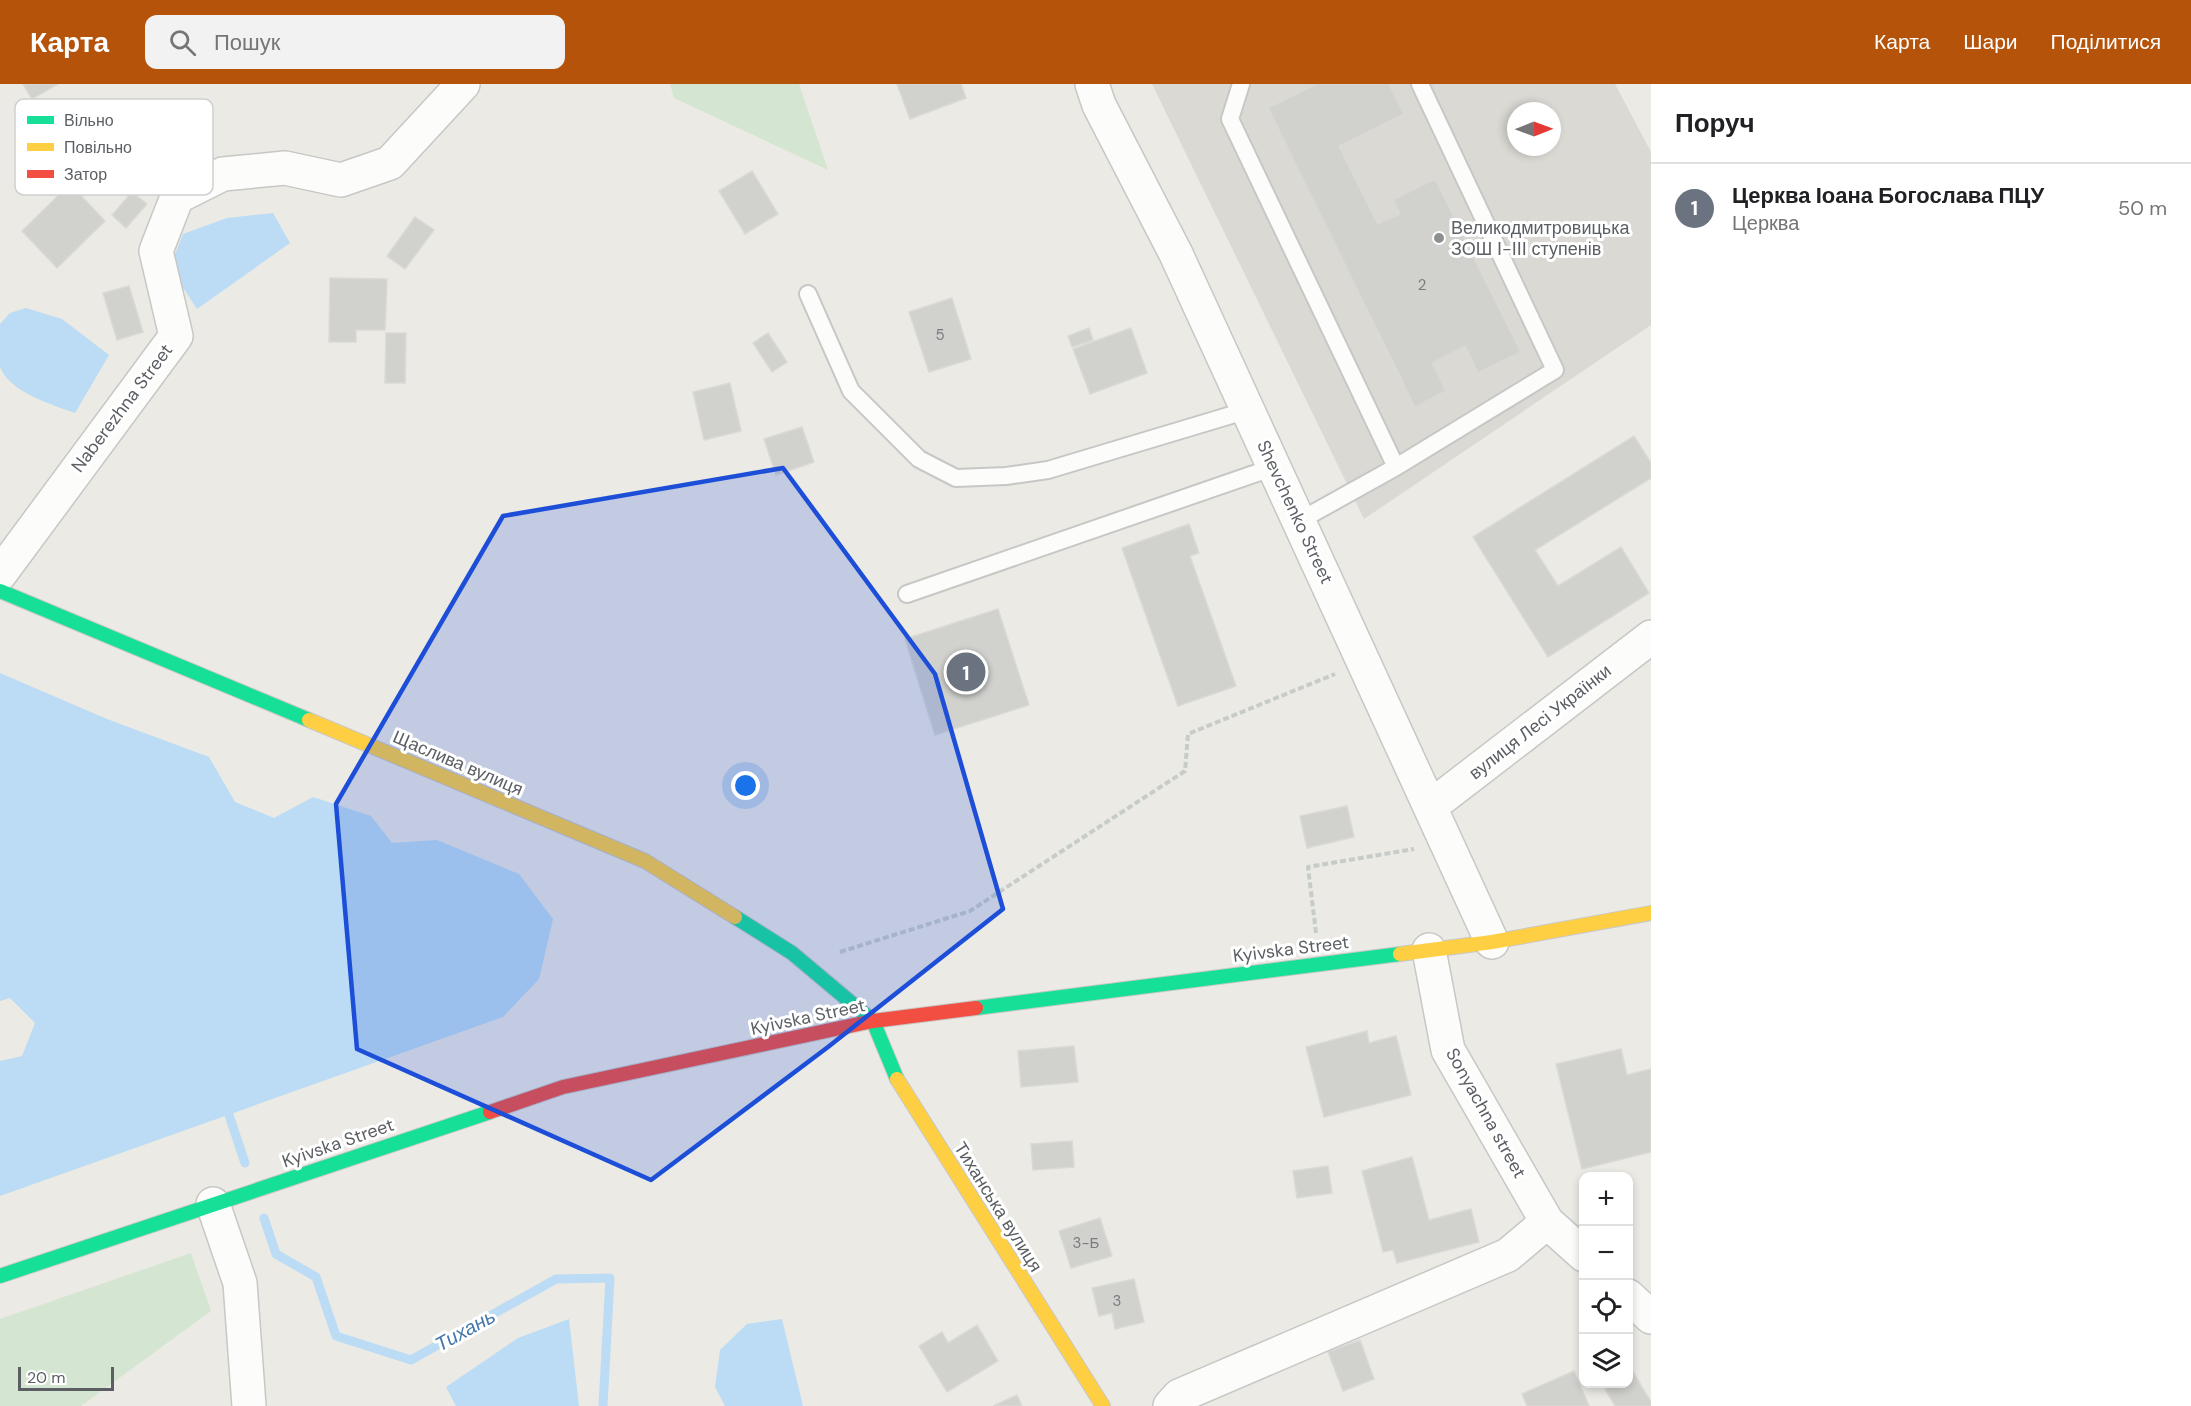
<!DOCTYPE html>
<html lang="uk">
<head>
<meta charset="utf-8">
<style>
  :root { --surface:#fff; --page:#f2f2f2; --text:#202124; --muted:#757577; --line:#e0e0e0; --accent:#b45309 }
  body { margin:0; font-family:"DM Sans",sans-serif; background:var(--page); color:var(--text) }
  .controls { position:absolute; right:18px; bottom:18px; display:grid; overflow:hidden; border-radius:12px; box-shadow:0 3px 9px #0003 }
  .controls button { width:54px; height:54px; display:grid; place-items:center; padding:0; border:0; border-bottom:2px solid var(--line); background:var(--surface); color:var(--text); font:30px sans-serif }
  .compass { position:absolute; left:1507px; top:18px; width:54px; height:54px; border-radius:50%; background:var(--surface); box-shadow:0 3px 9px #0003; rotate:89deg }
  .scale { position:absolute; left:18px; bottom:15px; width:96px; box-sizing:border-box; padding-left:6px; border:3px solid #5b5f63; border-top:0; font-size:16px; line-height:21px; white-space:nowrap; color:#5b5f63; -webkit-text-stroke:4px #fff; paint-order:stroke }
  .you { position:absolute; left:746px; top:702px; width:21px; height:21px; margin:-15px; border:4px solid #fff; border-radius:50%; background:#1a73e8; box-shadow:0 0 0 9px #1a73e833 }
  .badge { display:grid; place-items:center; width:39px; height:39px; border-radius:50%; background:var(--accent); color:#fff; font-size:20px; font-weight:700 }
  .pin { position:absolute; translate:-50% -50%; border:3px solid #fff; box-shadow:0 2px 6px #0006 }
  .list { margin:0; padding:0; list-style:none }
  h2 { display:flex; justify-content:space-between; align-items:center; height:78px; margin:0; padding:0 24px; font-size:26px }
  h2 small { font-size:20px; font-weight:400; color:var(--muted) }
  .list li { display:grid; grid-template-columns:39px 1fr auto; gap:18px; align-items:center; box-sizing:border-box; height:90px; padding:0 24px; border-top:2px solid var(--line) }
  .list b { display:block; font-size:22px; white-space:nowrap }
  .list p { margin:0; font-size:20px; white-space:nowrap; color:var(--muted) }
  .list em { font-size:20px; font-style:normal; color:var(--muted) }
  .icon { flex:none; width:33px; height:33px; fill:none; stroke:currentColor; stroke-width:2; stroke-linecap:round; stroke-linejoin:round }
  .map { position:relative; flex:none; width:1651px; height:1322px; overflow:hidden }
  header { display:flex; align-items:center; gap:36px; box-sizing:border-box; height:84px; padding:0 30px; background:var(--accent); color:#fff }
  header strong { font-size:28px }
  nav { display:flex; gap:33px; margin-inline-start:auto; font-size:21px }
  .search { width:420px; height:54px; background:var(--page); display:flex; align-items:center; gap:15px; box-sizing:border-box; padding:0 21px; border-radius:12px; color:var(--muted); font-size:22px }
  main { display:flex }
  aside { flex:1; background:var(--surface) }
  .map>svg:first-child { display:block }
</style>
</head>
<body>
<header>
<strong>Карта</strong>
<div class="search"><svg class="icon" aria-label="search" viewBox="0 0 24 24"><circle cx="10" cy="10" r="6"/><path d="M15 15l6 6"/></svg>Пошук</div>
<nav><a>Карта</a><a>Шари</a><a>Поділитися</a></nav>
</header>
<main>
<div class="map">
<svg width="1651" height="1322" viewBox="0 0 1651 1322">
  <rect width="100%" height="100%" fill="#ebeae5"/>
  <path fill="#dbd9d4" fill-rule="evenodd" d="M1152 0H1615L1651 68V241L1364 435ZM1516 27H1552V63H1516Z"/>
  <path fill="#d4e6d1" d="M670 0H799L828 86 674 14Z
    M191 1169 211 1227 81 1322H0V1235Z"/>
  <path fill="#bbdcf4" d="M273 129 290 159 197 225 180 199 172 178 183 150 227 134Z
    M26 224 62 235 109 271 75 329C53 321 9 308 0 283 0 273 0 251 0 240L10 229Z
    M0 589 107 635 209 673 235 718 274 734 313 713 371 732 392 759 437 756 519 790 553 835 539 895 503 933 0 1112V977L22 972 35 939 10 914 0 917Z
    M569 1235 579 1322H456L446 1303 518 1254Z
    M782 1235 803 1322H725L715 1303 720 1266 747 1240Z"/>
  <g fill="none" stroke-linecap="round" stroke-linejoin="round">
    <path stroke="#bbdcf4" stroke-width="9" d="M225 1019 245 1079
      M264 1134 276 1170 316 1193 336 1252 411 1276 556 1195 610 1194 603 1322"/>
  </g>
  <path fill="#d1d1ce" stroke="#dad9d4" stroke-width="1.5" d="M23 0H58L32 15Z
    M897 0H961L966 14 910 35Z
    M1316 0H1389L1404 30 1339 62 1378 140 1400 130 1393 116 1435 95 1521 268 1478 289 1465 262 1432 279 1446 307 1415 323 1268 24Z
    M752 87 778 130 745 150 719 107Z
    M70 100 105 137 57 184 22 147Z
    M132 108 147 120 126 144 112 131Z
    M415 133 434 146 405 185 387 172Z
    M330 194 387 195 385 246H356V258H329Z
    M129 202 143 248 117 256 103 209Z
    M952 214 971 275 929 288 909 228Z
    M1089 244 1093 256 1072 263 1068 252Z
    M1131 244 1147 289 1090 310 1073 265Z
    M386 249H406L405 299H385Z
    M768 249 787 278 772 288 753 259Z
    M730 299 741 347 704 356 693 308Z
    M802 343 814 378 776 391 764 355Z
    M1634 352 1651 379V394L1535 466 1558 502 1621 463 1649 509 1548 573 1473 453Z
    M1189 440 1199 469 1190 472 1236 602 1178 622 1122 464Z
    M998 525 1029 621 935 651 905 555Z
    M1347 722 1354 753 1307 764 1300 732Z
    M1367 947 1369 959 1396 952 1411 1011 1324 1033 1306 963Z
    M1074 962 1078 998 1021 1003 1018 967Z
    M1621 965 1627 991 1651 985V1068L1582 1085 1556 980Z
    M1072 1057 1074 1083 1033 1086 1031 1060Z
    M1412 1073 1429 1136 1471 1125 1479 1158 1397 1179 1393 1166 1383 1168 1362 1087Z
    M1328 1082 1332 1109 1297 1114 1293 1087Z
    M1100 1134 1112 1172 1071 1184 1059 1147Z
    M1134 1195 1144 1238 1115 1245 1112 1229 1099 1232 1092 1204Z
    M977 1241 998 1277 947 1308 919 1262 942 1248 948 1259Z
    M1360 1256 1374 1295 1343 1307 1328 1268Z
    M1574 1287 1589 1322H1527L1522 1310Z
    M1633 1288 1651 1318V1322H1615L1605 1305 1614 1300H1628V1291Z
    M1017 1311 1022 1322H993Z"/>
  <g fill="none" stroke-linecap="round" stroke-linejoin="round">
    <defs>
      <path id="lane" d="M1241 0 1230 35 1396 383
        M808 210 851 307 919 375 956 394 1006 392 1048 386 1248 326
        M1299 437 1396 383 1555 286 1420 0
        M907 510 1274 383"/>
      <path id="street" d="M1092 0 1099 21 1176 170 1492 858
        M0 490 176 252 156 167 177 113 223 90 285 84 341 96 390 79 463 0
        M1430 723 1651 553
        M1429 866 1448 966 1547 1138 1584 1171
        M213 1120 240 1199 249 1322
        M1628 1212 1651 1233
        M1170 1322 1179 1312 1508 1171 1547 1138"/>
      <path id="fast" d="M0 507 309 636
        M735 833 792 869 873 937 897 995
        M976 924 1400 870
        M0 1192 490 1028"/>
      <path id="slow" d="M309 636 645 777 735 833
        M1400 870 1492 858 1651 829
        M897 995 1103 1322"/>
      <path id="jam" d="M490 1028 563 1003 873 937 976 924"/>
    </defs>
    <use href="#lane" stroke="#c7c7c6" stroke-width="20"/>
    <use href="#street" stroke="#c7c7c6" stroke-width="36"/>
    <use href="#fast" stroke="#c8c8c7" stroke-width="16"/>
    <use href="#slow" stroke="#c8c8c7" stroke-width="16"/>
    <use href="#jam" stroke="#c8c8c7" stroke-width="16"/>
    <path stroke="#c7ccc9" stroke-width="4" stroke-dasharray="6 3" stroke-linecap="butt" d="M1316 849 1308 783 1414 765
      M840 868 970 827 1185 687 1188 650 1335 590"/>
    <use href="#lane" stroke="#fcfcfb" stroke-width="16"/>
    <use href="#street" stroke="#fcfcfb" stroke-width="33"/>
    <use href="#fast" stroke="#16e098" stroke-width="14"/>
    <use href="#slow" stroke="#ffcf43" stroke-width="14"/>
    <use href="#jam" stroke="#f24e42" stroke-width="14"/>
  </g>
  <path fill="#1d4ed8" fill-opacity="0.2" stroke="#1d4ed8" stroke-width="4.5" stroke-linejoin="round" d="M783 384 935 590 1003 825 828 963 651 1096 357 965 336 720 503 432Z"/>
  <circle fill="#8d9090" stroke="#fff" stroke-width="2" cx="1439" cy="154" r="6"/>
  <g text-anchor="middle" stroke-width="6" stroke-linejoin="round" paint-order="stroke">
    <g font-size="15" fill="#7a7d7f">
      <text x="1422" y="206">2</text>
      <text x="940" y="256">5</text>
      <text x="1086" y="1164">3-Б</text>
      <text x="1117" y="1222">3</text>
    </g>
    <g font-size="18" fill="#5b5f63" stroke="#fff" text-anchor="start">
      <text x="1451" y="150">Великодмитровицька<tspan x="1451" dy="21">ЗОШ І-ІІІ ступенів</tspan></text>
    </g>
    <g font-size="18" fill="#5b5f63" stroke="#fff">
      <text transform="translate(122 324) rotate(-53)" y="6">Naberezhna Street</text>
      <text transform="translate(1295 428) rotate(65)" y="6">Shevchenko Street</text>
      <text transform="translate(1540 638) rotate(-38)" y="6">вулиця Лесі Українки</text>
      <text transform="translate(458 679) rotate(23)" y="6">Щаслива вулиця</text>
      <text transform="translate(1291 865) rotate(-7)" y="6">Kyivska Street</text>
      <text transform="translate(808 933) rotate(-12)" y="6">Kyivska Street</text>
      <text transform="translate(1486 1029) rotate(61)" y="6">Sonyachna street</text>
      <text transform="translate(338 1059) rotate(-19)" y="6">Kyivska Street</text>
      <text transform="translate(998 1123) rotate(58)" y="6">Тиханська вулиця</text>
    </g>
    <g font-size="20" font-style="italic" fill="#4577ab" stroke="#fff">
      <text transform="translate(465 1246) rotate(-29)" y="7">Тихань</text>
    </g>
  </g>
  <rect x="15" y="15" width="198" height="96" rx="9" fill="#fff" stroke="#cecfd0" stroke-width="1.5"/>
  <rect x="27" y="32" width="27" height="8" fill="#16e098"/>
  <rect x="27" y="59" width="27" height="8" fill="#ffcf43"/>
  <rect x="27" y="86" width="27" height="8" fill="#f24e42"/>
  <g font-size="16" fill="#5b5f63">
    <text x="64" y="42">Вільно</text>
    <text x="64" y="69">Повільно</text>
    <text x="64" y="96">Затор</text>
  </g>
</svg>
<div class="controls">
<button>+</button>
<button>−</button>
<button><svg class="icon" aria-label="locate" viewBox="0 0 24 24"><circle cx="12" cy="12" r="6"/><path d="M12 2v4M12 18v4M2 12h4M18 12h4"/></svg></button>
<button><svg class="icon" aria-label="layers" viewBox="0 0 24 24"><path d="M12 4l9 5-9 5-9-5zM3 14l9 5 9-5"/></svg></button>
</div>
<svg class="compass" viewBox="-18 -18 36 36"><path d="M0-13l5 13h-10z" fill="#e53935"/><path d="M0 13l5-13h-10z" fill="#757577"/></svg>
<div class="scale">20 m</div>
<div class="you"></div>
<div class="pin badge" style="left:966px;top:588px;background:#6b7280">1</div>
</div>
<aside>
<h2>Поруч<small></small></h2>
<ul class="list">
<li><span class="badge" style="background:#6b7280">1</span><div><b>Церква Іоана Богослава ПЦУ</b><p>Церква</p></div><em>50 m</em></li>
</ul>
</aside>
</main>
</body>
</html>
